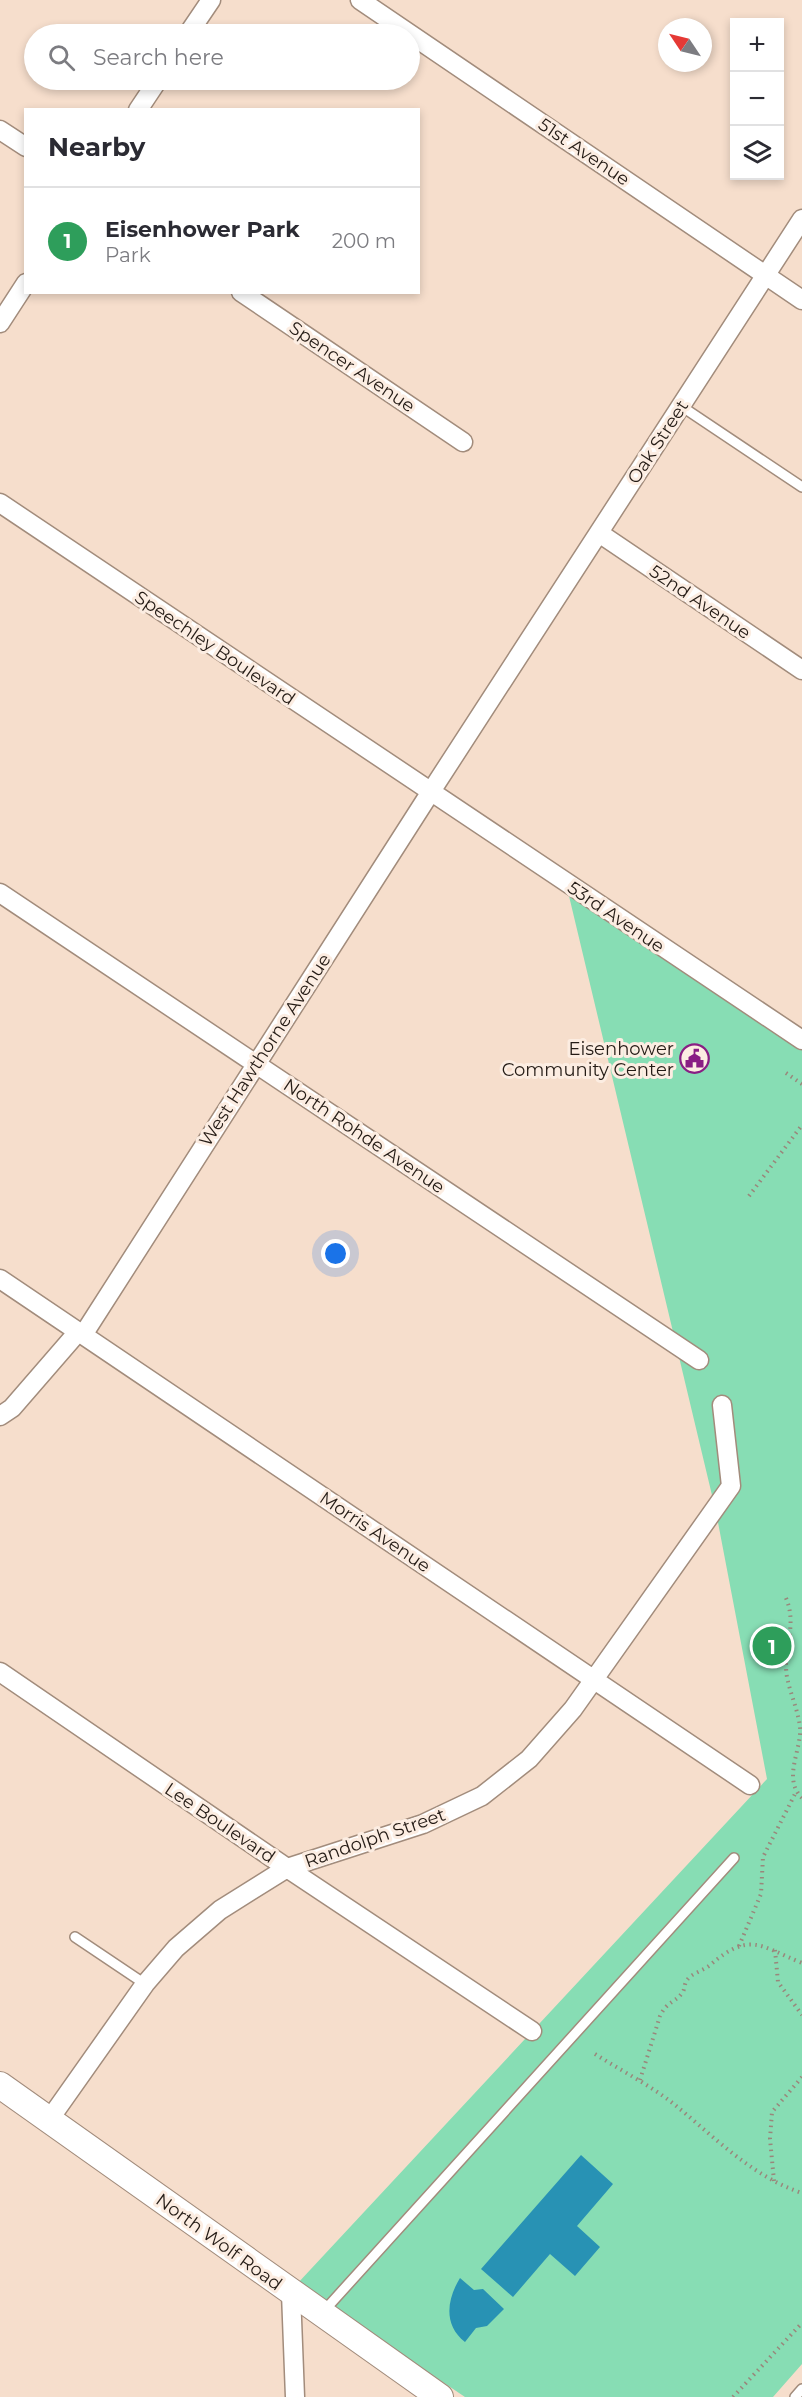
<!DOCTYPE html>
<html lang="en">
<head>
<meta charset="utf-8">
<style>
  :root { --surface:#fff; --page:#f7f7f7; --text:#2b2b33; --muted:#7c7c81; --line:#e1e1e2; --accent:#891e84 }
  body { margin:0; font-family:Montserrat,sans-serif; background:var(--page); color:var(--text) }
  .controls { position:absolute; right:18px; top:18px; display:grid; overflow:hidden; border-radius:0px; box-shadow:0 3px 9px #0003 }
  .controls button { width:54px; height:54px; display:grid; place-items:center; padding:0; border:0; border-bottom:2px solid var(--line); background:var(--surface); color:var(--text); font:30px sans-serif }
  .compass { position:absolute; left:658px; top:18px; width:54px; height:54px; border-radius:50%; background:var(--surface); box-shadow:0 3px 9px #0003; rotate:305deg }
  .you { position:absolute; left:336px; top:1254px; width:21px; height:21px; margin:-15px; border:4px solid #fff; border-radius:50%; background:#1a73e8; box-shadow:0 0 0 9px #1a73e833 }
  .badge { display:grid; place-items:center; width:39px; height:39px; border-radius:50%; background:var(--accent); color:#fff; font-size:20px; font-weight:700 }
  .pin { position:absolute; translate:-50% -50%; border:3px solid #fff; box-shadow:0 2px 6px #0006 }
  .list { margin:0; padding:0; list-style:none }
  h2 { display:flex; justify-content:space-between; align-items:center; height:78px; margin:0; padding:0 24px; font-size:26px }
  h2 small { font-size:20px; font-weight:400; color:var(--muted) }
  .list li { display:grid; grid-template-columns:39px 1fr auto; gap:18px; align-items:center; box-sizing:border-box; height:108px; padding:0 24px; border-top:2px solid var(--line) }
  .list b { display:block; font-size:22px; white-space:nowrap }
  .list p { margin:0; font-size:20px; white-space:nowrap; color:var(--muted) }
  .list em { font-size:20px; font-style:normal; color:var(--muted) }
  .icon { flex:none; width:33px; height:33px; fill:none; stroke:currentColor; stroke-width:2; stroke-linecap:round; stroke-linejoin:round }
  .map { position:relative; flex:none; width:802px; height:2397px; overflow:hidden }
  .search { position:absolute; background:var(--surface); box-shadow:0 3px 9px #0003; left:24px; top:24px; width:396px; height:66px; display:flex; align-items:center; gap:15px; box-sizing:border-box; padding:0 21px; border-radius:33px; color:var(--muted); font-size:22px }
  .panel { position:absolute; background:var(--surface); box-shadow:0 3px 9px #0003; left:24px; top:108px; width:396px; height:186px; border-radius:0px }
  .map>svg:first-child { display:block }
</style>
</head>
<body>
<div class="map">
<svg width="802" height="2397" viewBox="0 0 802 2397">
  <rect width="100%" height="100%" fill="#f6decc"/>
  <path fill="#87ddb4" d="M569 896 802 1049V2364L773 2397H465L297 2284 767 1779 716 1512Z"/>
  <path fill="#2892b4" d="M581 2155 613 2184 577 2226 600 2247 575 2276 550 2254 513 2297 481 2269Z
    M460 2278 474 2290 483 2289 504 2309 487 2326 476 2328 465 2342C443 2325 447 2299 460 2278Z"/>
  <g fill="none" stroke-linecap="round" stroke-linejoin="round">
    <defs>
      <path id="lane" d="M681 406 802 487
        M75 1937 145 1984
        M323 2312 734 1858
        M795 2397 802 2389"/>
      <path id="street" d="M360 0 802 300
        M188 34 211 0
        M138 110 158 80
        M0 130 26 147
        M241 292 463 442
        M0 323 26 283
        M0 503 802 1040
        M599 533 802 670
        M0 893 699 1360
        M0 1279 750 1785
        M0 1416 12 1408 77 1333 83 1335 430 793 802 219
        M0 1672 287 1868 532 2031
        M49 2120 145 1984 176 1948 220 1910 287 1868 423 1824 482 1796 529 1759 573 1709 731 1486 722 1405
        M291 2293 295 2397"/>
      <path id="secondary" d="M0 2085 440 2397"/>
    </defs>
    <use href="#lane" stroke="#a28c7c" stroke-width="12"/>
    <use href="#street" stroke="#a28c7c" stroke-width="21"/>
    <use href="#secondary" stroke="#a28c7c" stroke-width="28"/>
    <path stroke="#99877b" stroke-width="4" stroke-dasharray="1.5 4.5" stroke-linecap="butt" d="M786 1073 802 1084
      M749 1196 802 1125
      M786 1598C798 1627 782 1649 787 1677 790 1693 798 1710 800 1727 802 1750 782 1778 802 1798
      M739 1946 761 1894 763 1857 796 1792
      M775 1950 778 1982 802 2015
      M595 2054C620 2070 646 2083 670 2101 712 2134 750 2176 802 2193
      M640 2080 660 2016C667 2001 676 2002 682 1993 685 1990 684 1984 687 1980 692 1973 703 1971 710 1965 750 1931 760 1946 802 1963
      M774 2181 770 2139 772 2112 802 2077
      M733 2397 802 2323"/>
    <use href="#lane" stroke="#fff" stroke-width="9"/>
    <use href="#street" stroke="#fff" stroke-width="18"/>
    <use href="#secondary" stroke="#fff" stroke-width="26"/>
  </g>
  <defs>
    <symbol id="civic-ring" viewBox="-11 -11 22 22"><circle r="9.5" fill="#fcede2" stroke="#891e84" stroke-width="1.5"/><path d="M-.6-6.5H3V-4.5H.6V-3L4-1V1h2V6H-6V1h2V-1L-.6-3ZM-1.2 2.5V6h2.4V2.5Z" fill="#891e84"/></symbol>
  </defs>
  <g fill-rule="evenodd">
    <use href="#civic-ring" x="678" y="1042" width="33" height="33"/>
  </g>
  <g text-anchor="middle" stroke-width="6" stroke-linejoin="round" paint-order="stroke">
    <g font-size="18" fill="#241b15" stroke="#fcede2">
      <text transform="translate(584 152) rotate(34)" y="6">51st Avenue</text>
      <text transform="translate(352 367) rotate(34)" y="6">Spencer Avenue</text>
      <text transform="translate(658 442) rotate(-57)" y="6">Oak Street</text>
      <text transform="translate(700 602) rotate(34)" y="6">52nd Avenue</text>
      <text transform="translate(215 648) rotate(34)" y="6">Speechley Boulevard</text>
      <text transform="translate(616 917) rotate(34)" y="6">53rd Avenue</text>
      <text transform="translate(265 1050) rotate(-57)" y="6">West Hawthorne Avenue</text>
      <text transform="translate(364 1136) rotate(34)" y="6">North Rohde Avenue</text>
      <text transform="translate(375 1532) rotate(34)" y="6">Morris Avenue</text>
      <text transform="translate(220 1823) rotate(34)" y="6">Lee Boulevard</text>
      <text transform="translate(375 1838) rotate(-19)" y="6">Randolph Street</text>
      <text transform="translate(219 2242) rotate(36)" y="6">North Wolf Road</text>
    </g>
    <g font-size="18" fill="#241b15" stroke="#fcede2" text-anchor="end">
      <text x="674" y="1055">Eisenhower<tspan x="674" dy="21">Community Center</tspan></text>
    </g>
  </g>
</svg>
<div class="controls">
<button>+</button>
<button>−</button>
<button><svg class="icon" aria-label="layers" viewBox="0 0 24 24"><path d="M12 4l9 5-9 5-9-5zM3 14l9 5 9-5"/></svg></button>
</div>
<svg class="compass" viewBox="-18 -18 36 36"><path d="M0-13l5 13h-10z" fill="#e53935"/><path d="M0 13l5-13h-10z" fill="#7c7c81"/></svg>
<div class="you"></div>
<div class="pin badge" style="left:772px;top:1646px;background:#2e9e5b">1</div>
<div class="search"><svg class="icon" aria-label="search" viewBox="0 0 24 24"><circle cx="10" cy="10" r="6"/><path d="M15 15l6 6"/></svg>Search here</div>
<section class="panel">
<h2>Nearby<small></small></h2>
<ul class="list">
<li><span class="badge" style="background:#2e9e5b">1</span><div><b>Eisenhower Park</b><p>Park</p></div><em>200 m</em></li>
</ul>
</section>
</div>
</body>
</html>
